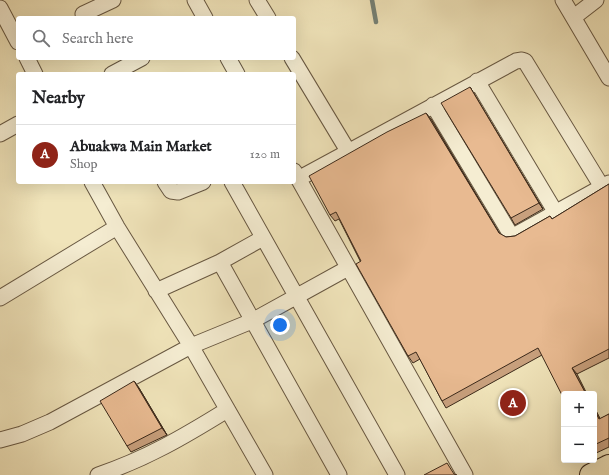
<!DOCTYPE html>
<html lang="en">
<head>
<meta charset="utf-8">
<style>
  :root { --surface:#fff; --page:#f6f6f6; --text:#202124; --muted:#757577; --line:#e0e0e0; --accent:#8f2418 }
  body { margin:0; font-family:"IM FELL English",serif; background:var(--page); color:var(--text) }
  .controls { position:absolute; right:12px; bottom:12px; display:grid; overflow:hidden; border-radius:4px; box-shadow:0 4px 16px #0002 }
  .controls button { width:36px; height:36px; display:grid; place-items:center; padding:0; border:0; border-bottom:1px solid var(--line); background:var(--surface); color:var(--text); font:20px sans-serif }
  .you { position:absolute; left:280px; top:325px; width:14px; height:14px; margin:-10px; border:3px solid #fff; border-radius:50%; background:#1a73e8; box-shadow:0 0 0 6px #1a73e833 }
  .badge { display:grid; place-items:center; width:26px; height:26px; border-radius:50%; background:var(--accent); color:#fff; font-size:13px; font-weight:700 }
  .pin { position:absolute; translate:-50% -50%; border:2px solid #fff; box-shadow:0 1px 4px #0006 }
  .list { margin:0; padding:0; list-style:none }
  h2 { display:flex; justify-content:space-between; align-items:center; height:52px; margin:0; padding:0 16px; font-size:17px }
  h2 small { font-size:13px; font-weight:400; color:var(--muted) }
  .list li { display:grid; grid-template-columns:26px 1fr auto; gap:12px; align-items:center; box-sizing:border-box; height:60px; padding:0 16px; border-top:1px solid var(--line) }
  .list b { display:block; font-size:15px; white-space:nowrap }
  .list p { margin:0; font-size:13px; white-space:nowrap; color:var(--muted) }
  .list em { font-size:13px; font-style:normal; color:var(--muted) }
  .icon { flex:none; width:22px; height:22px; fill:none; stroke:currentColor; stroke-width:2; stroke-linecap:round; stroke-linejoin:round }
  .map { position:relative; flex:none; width:609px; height:475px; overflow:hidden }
  .search { position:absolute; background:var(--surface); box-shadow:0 4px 16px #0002; left:16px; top:16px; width:280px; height:44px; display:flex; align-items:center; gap:10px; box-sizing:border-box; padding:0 14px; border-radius:4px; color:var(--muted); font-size:15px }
  .panel { position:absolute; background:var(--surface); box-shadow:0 4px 16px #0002; left:16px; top:72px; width:280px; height:112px; border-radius:4px }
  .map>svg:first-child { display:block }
</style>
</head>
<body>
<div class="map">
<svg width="609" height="475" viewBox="0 0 609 475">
  <rect width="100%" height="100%" fill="#f0e4ba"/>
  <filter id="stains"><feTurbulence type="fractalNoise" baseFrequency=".005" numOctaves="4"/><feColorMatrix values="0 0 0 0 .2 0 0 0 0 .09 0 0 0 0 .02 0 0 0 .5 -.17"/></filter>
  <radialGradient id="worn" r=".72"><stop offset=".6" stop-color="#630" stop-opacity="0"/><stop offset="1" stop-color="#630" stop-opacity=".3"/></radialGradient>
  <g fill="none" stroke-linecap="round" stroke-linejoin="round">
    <path stroke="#758277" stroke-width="4.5" d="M372 0 376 22"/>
    <defs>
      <path id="street" d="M195 0 205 18
        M257 0 268 18
        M563 0 609 78
        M0 8 18 42
        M83 14 113 0
        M574 17 596 0
        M27 58 35 74
        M228 58 237 74
        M292 58 348 151
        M112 74 142 58
        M477 81 556 213
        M433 105 511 235H515L609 183
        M0 134 18 124
        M294 171 465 475
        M298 179 516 61 522 60 525 61 602 187
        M92 182 117 227 191 346 265 475
        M165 182 171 191 178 192 203 182
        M232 182 397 475
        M220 262 339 475
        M156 291 220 262 263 238
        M0 298 117 227
        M0 440 22 434 50 422 191 346 252 321 348 268
        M98 475C146 459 185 436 227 410"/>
      <path id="primary" d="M591 475 609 466"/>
    </defs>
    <use href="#street" stroke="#685842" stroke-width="17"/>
    <use href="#primary" stroke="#3b291a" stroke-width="24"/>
    <use href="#street" stroke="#f5edd2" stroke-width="15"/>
    <use href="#primary" stroke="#f0e4ba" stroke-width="22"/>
  </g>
  <path fill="#c8a07d" stroke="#3b291a" d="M470 87 474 94 543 209 515 225 511 218Z
    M431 119 500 234 506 237 515 236 550 216 552 219 609 184V358L577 374 542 355 446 408 442 401 420 359 413 363 408 356 339 219 335 221 330 215Z
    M134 381 139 388 167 435 131 452 127 446Z
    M594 407 600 419 609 414V447L594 454Z"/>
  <path fill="#a28266" stroke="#3b291a" d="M470 87 474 94 543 209 539 203Z
    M426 113 431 119 503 240 499 233Z
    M572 368 577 374 587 394H586Z
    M134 381 139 388 167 435 162 428Z
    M594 407 604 426 599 419 594 409Z"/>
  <path fill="#e8ba91" stroke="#3b291a" d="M470 87 539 203 511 218 441 103Z
    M426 113 499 233 506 237 515 236 550 216 552 219 609 184V349L572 368 586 394H564V399L538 348 442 401 416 352 408 356 356 264 361 261 336 212 330 215 309 176 387 132Z
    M134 381 162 428 127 446 100 401Z
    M594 409 599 419 609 414V438L594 445Z
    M447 463 454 474 457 475H424Z"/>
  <rect width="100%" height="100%" filter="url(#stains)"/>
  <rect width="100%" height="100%" fill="url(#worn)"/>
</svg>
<div class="controls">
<button>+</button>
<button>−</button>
</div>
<div class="you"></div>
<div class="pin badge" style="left:513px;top:403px">A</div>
<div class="search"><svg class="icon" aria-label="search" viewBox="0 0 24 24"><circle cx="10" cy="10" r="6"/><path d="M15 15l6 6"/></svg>Search here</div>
<section class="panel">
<h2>Nearby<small></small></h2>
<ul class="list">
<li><span class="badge">A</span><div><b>Abuakwa Main Market</b><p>Shop</p></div><em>120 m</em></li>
</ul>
</section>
</div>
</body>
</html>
